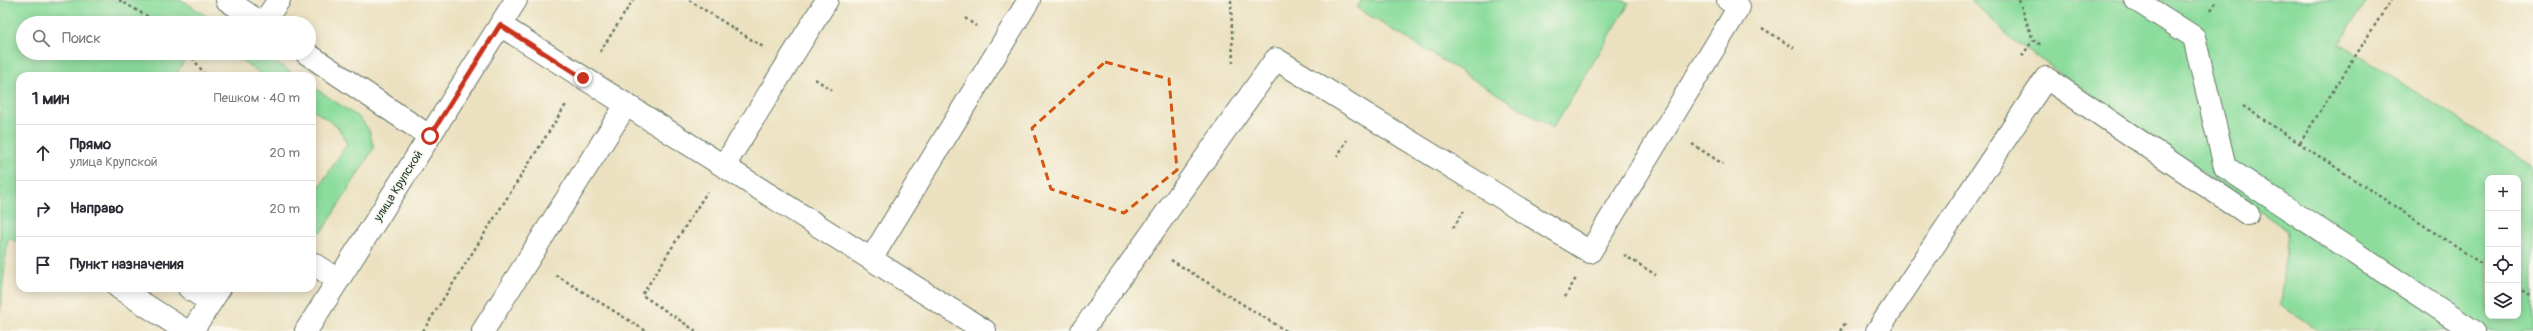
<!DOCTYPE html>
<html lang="ru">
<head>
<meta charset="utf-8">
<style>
  :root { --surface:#fff; --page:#f7f7f7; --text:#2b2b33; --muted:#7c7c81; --line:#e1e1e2 }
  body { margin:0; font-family:Pangolin,sans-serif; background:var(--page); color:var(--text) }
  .controls { position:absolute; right:12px; bottom:12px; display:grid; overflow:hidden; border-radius:8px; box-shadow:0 2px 10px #0003 }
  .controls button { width:36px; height:36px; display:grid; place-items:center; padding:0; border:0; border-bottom:1px solid var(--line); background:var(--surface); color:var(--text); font:20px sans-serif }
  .stop { position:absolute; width:12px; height:12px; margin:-9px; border:3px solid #c8321e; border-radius:50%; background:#fff }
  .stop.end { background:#c8321e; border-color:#fff; box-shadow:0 1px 4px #0008 }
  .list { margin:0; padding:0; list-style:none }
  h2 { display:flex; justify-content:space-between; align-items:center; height:52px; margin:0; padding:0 16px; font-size:17px }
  h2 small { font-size:13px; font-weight:400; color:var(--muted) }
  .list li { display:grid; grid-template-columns:26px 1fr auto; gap:12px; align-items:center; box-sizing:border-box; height:56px; padding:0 16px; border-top:1px solid var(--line) }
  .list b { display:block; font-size:15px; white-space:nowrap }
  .list p { margin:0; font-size:13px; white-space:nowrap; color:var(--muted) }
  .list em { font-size:13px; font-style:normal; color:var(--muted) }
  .icon { flex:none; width:22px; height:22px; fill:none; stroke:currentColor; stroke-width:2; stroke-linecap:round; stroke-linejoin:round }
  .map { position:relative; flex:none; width:2533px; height:331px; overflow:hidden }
  .search { position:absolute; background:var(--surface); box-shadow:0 2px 10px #0003; left:16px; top:16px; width:300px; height:44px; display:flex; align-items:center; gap:10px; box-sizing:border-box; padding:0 14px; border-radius:22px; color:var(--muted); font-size:15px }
  .panel { position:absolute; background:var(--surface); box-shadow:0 2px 10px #0003; left:16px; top:72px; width:300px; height:220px; border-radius:12px }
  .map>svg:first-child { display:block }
</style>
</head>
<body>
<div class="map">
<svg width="2533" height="331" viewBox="0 0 2533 331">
  <rect width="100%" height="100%" fill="#fbf7ec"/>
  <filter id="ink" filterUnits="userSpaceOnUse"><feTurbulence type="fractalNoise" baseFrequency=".025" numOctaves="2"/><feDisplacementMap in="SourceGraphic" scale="8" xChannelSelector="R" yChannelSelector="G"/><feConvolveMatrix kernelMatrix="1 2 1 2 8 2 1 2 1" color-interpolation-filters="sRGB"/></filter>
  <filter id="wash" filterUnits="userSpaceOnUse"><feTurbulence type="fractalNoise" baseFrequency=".012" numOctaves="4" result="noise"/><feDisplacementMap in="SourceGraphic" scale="16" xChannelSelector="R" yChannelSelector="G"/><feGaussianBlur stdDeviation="0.9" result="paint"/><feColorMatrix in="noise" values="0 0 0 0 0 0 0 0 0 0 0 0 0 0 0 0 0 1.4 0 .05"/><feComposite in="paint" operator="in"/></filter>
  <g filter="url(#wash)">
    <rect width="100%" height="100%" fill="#ebe1c0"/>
    <path fill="#8cdd9d" stroke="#568d68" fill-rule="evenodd" d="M0 0H182L217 23H23V53H189L175 76H20V244L8 237 0 312Z
      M1362 0H1622L1629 4 1553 128 1357 8Z
      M1971 0H2366L2340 43 2533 167V331H2320L2280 305 2288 231 2014 41ZM2488 178H2518V316H2488Z
      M231 53H262L297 76H264Z
      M312 86 361 119 369 130 374 148 323 230 313 235 312 198 347 144 338 127 312 109Z"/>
  </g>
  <g filter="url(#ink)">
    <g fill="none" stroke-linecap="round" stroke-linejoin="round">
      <defs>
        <path id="minor" d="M227 0 261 23
          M2136 0 2194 37 2225 167 2473 331
          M263 23 279 0
          M500 25 985 331
          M306 53 429 136
          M724 166 827 0
          M871 259 1029 0
          M312 263 338 280
          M119 288 186 331
          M189 288 210 302
          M192 331 220 288
          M483 331 626 105
          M1082 331 1276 59 1590 252 1739 7 1728 0
          M1877 331 2046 78 2248 214"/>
        <path id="major" d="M306 331 516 0"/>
      </defs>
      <use href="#minor" stroke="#667665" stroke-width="24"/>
      <use href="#major" stroke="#667665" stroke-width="24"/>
      <path stroke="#667665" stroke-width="2.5" stroke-dasharray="3 3" stroke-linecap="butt" d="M119 0 159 23
        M689 0 763 47
        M1231 0 1233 63
        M2019 0 2033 40 2043 46
        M2211 10 2217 0
        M965 18 976 26
        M1762 28 1794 48
        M600 52 633 0
        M189 53 206 76
        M2022 56 2033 40
        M815 79 832 90
        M2243 106 2488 268
        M2300 143 2391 0
        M1692 144 1723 164
        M1337 157 1347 140
        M1453 228 1464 211
        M1624 255 1656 275
        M1171 260 1286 331
        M556 275 646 331
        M2518 287 2533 297
        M1565 297 1576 278
        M423 331 567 103
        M696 331 642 295 707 192
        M1840 331 1846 322"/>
      <use href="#minor" stroke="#fff" stroke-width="22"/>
      <use href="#major" stroke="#fff" stroke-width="22"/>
    </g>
  </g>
  <g fill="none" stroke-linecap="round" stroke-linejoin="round" filter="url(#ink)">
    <path stroke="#c8321e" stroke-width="5" d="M430 136 500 25 583 78"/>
  </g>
  <path fill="none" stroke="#d45610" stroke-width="3" stroke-dasharray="8 5" stroke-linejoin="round" d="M1105 62 1169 79 1177 170 1124 213 1051 189 1032 128Z"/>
  <g text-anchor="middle" stroke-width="3" stroke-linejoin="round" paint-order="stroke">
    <g font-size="12" fill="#1f3d34" stroke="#fbf7ec">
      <text transform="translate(398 186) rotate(-58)" y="4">улица Крупской</text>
    </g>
  </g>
</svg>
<div class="controls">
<button>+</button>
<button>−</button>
<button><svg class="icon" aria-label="locate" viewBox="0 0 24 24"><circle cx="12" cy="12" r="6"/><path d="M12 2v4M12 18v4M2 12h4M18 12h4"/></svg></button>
<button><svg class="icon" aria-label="layers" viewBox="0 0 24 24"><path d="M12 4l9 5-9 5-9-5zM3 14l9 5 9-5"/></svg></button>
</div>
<div class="stop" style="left:430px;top:136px"></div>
<div class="stop end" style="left:583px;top:78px"></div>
<div class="search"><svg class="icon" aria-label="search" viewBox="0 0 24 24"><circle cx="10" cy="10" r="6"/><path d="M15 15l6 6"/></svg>Поиск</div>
<section class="panel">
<h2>1 мин<small>Пешком · 40 m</small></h2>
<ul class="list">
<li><svg class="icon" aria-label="ahead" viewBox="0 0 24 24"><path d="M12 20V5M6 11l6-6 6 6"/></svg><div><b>Прямо</b><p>улица Крупской</p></div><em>20 m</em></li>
<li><svg class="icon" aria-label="right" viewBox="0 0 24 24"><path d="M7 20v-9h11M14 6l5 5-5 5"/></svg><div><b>Направо</b></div><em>20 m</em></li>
<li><svg class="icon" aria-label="arrive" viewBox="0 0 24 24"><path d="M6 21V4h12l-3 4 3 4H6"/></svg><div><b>Пункт назначения</b></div></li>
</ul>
</section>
</div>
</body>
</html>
